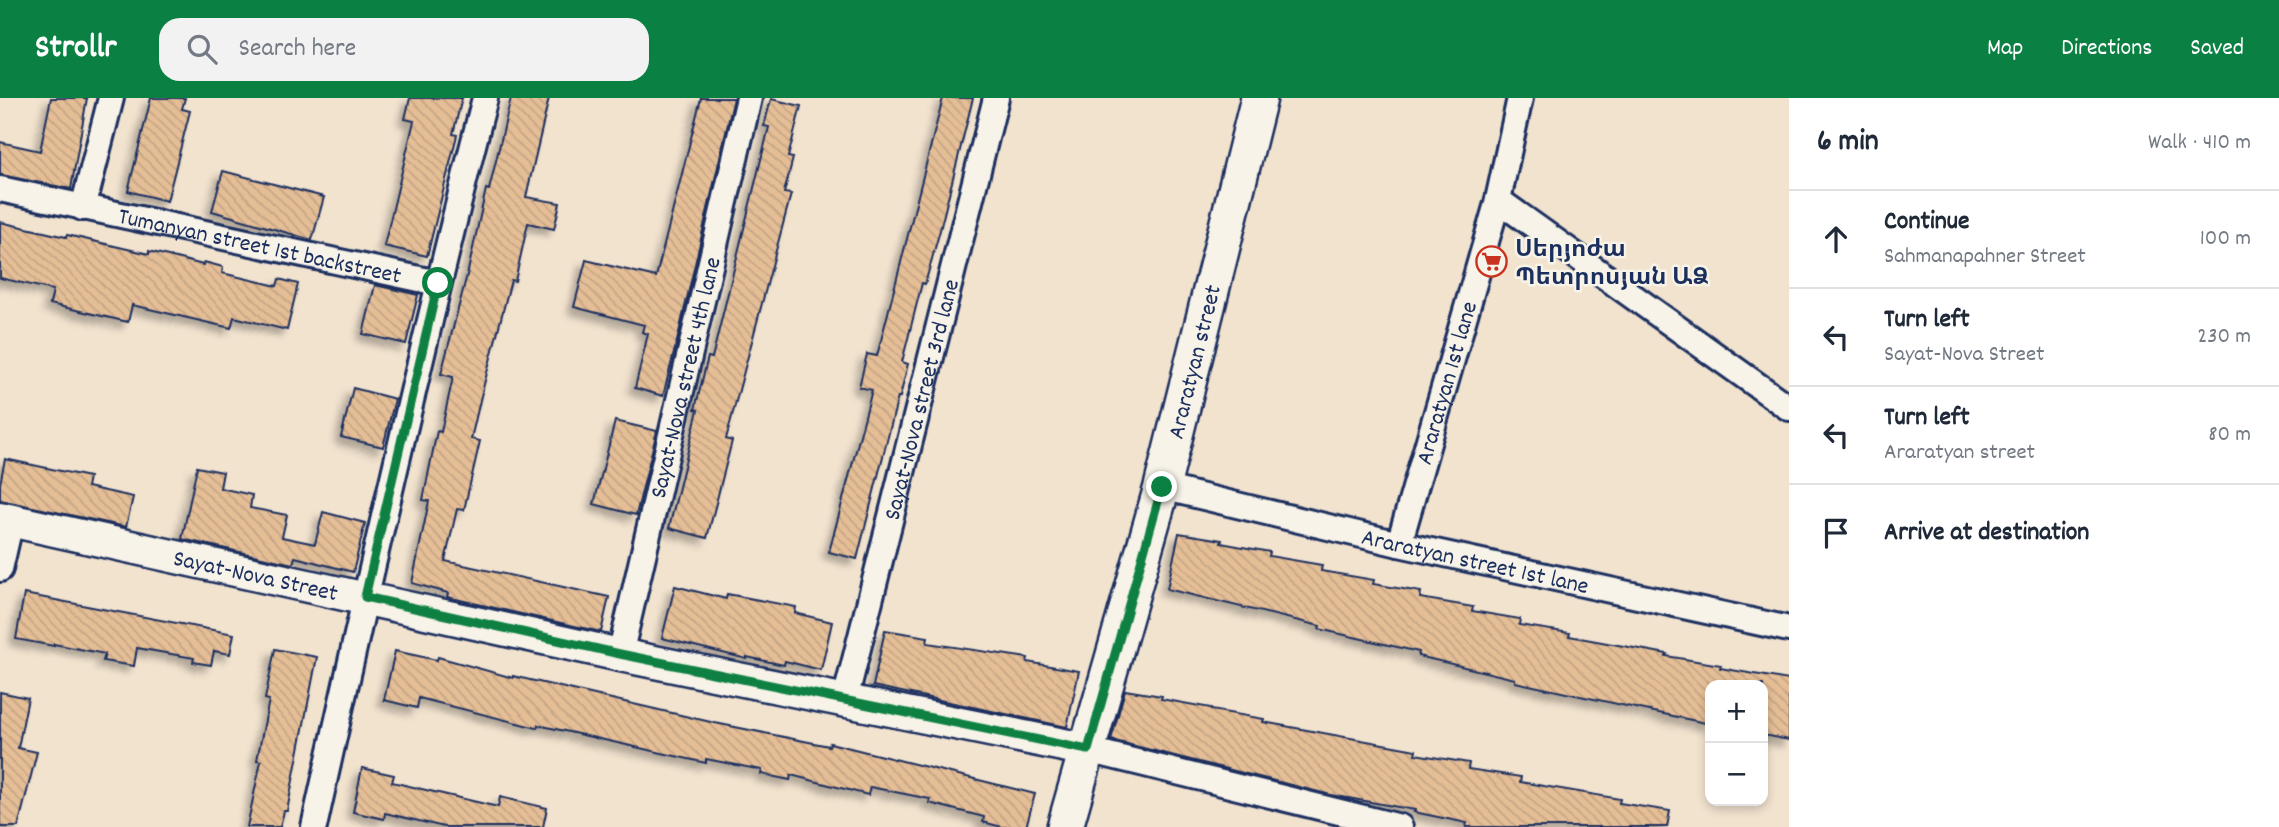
<!DOCTYPE html>
<html lang="en">
<head>
<meta charset="utf-8">
<style>
  :root { --surface:#fff; --page:#f2f2f3; --text:#1f2937; --muted:#747a83; --line:#e0e1e3; --accent:#0b8043 }
  body { margin:0; font-family:Dekko,"Noto Sans Armenian",sans-serif; background:var(--page); color:var(--text) }
  .controls { position:absolute; right:21px; bottom:21px; display:grid; overflow:hidden; border-radius:14px; box-shadow:0 4px 10px #0003 }
  .controls button { width:63px; height:63px; display:grid; place-items:center; padding:0; border:0; border-bottom:2px solid var(--line); background:var(--surface); color:var(--text); font:35px sans-serif }
  .stop { position:absolute; width:21px; height:21px; margin:-16px; border:5px solid #0b8043; border-radius:50%; background:#fff }
  .stop.end { background:#0b8043; border-color:#fff; box-shadow:0 2px 7px #0008 }
  .list { margin:0; padding:0; list-style:none }
  h2 { display:flex; justify-content:space-between; align-items:center; height:91px; margin:0; padding:0 28px; font-size:30px }
  h2 small { font-size:23px; font-weight:400; color:var(--muted) }
  .list li { display:grid; grid-template-columns:46px 1fr auto; gap:21px; align-items:center; box-sizing:border-box; height:98px; padding:0 28px; border-top:2px solid var(--line) }
  .list b { display:block; font-size:26px; white-space:nowrap }
  .list p { margin:0; font-size:23px; white-space:nowrap; color:var(--muted) }
  .list em { font-size:23px; font-style:normal; color:var(--muted) }
  .icon { flex:none; width:38px; height:38px; fill:none; stroke:currentColor; stroke-width:2; stroke-linecap:round; stroke-linejoin:round }
  .map { position:relative; flex:none; width:1789px; height:729px; overflow:hidden }
  header { display:flex; align-items:center; gap:42px; box-sizing:border-box; height:98px; padding:0 35px; background:var(--accent); color:#fff }
  header strong { font-size:33px }
  nav { display:flex; gap:38px; margin-inline-start:auto; font-size:24px }
  .search { width:490px; height:63px; background:var(--page); display:flex; align-items:center; gap:18px; box-sizing:border-box; padding:0 24px; border-radius:21px; color:var(--muted); font-size:26px }
  main { display:flex }
  aside { flex:1; background:var(--surface) }
  .map>svg:first-child { display:block }
</style>
</head>
<body>
<header>
<strong>Strollr</strong>
<div class="search"><svg class="icon" aria-label="search" viewBox="0 0 24 24"><circle cx="10" cy="10" r="6"/><path d="M15 15l6 6"/></svg>Search here</div>
<nav><a>Map</a><a>Directions</a><a>Saved</a></nav>
</header>
<main>
<div class="map">
<svg width="1789" height="729" viewBox="0 0 1789 729">
  <defs>
    <pattern id="building-back-hatch" width="6" height="6" patternUnits="userSpaceOnUse" patternTransform="scale(1.75)"><rect width="6" height="6" fill="#e5be96"/><path d="M-1 5l2 2M0 0l6 6M5-1l2 2" fill="none" stroke="#c4a484"/></pattern>
    <filter id="shadow"><feDropShadow dx="-6" dy="6" stdDeviation="3.5" flood-color="#0004"/></filter>
  </defs>
  <rect width="100%" height="100%" fill="#f2e3cf"/>
  <filter id="ink" filterUnits="userSpaceOnUse"><feTurbulence type="fractalNoise" baseFrequency=".0143" numOctaves="2"/><feDisplacementMap in="SourceGraphic" scale="14" xChannelSelector="R" yChannelSelector="G"/><feConvolveMatrix kernelMatrix="1 2 1 2 8 2 1 2 1" color-interpolation-filters="sRGB"/></filter>
  <g filter="url(#ink)">
    <path fill="url(#building-back-hatch)" stroke="#1b2f5e" stroke-width="2" filter="url(#shadow)" d="M51 0H87L71 91 0 77V44L40 53Z
      M151 0H185L182 11 190 13 167 103 128 93Z
      M410 0H462L453 36 457 37 427 158 384 148 414 23 405 21Z
      M511 0H549L526 99 560 105 554 131 528 125 515 183 511 182 481 298 471 341 480 343 464 412 457 411 445 463 609 499 601 534 447 499 448 495 412 485 429 403 423 402 437 333 441 334 453 279 441 276 468 173 486 91 489 92Z
      M701 0H734L677 243 663 298 635 290 648 236 642 234 644 227 574 209 586 162 656 179Z
      M943 0H973L940 132 925 186 922 185 902 264 908 266 900 299H898L857 461 829 454 872 292 859 289 867 256 877 258Z
      M771 1 801 8 788 59 793 60 784 95 791 96 726 341 732 343 707 440 669 430 698 312 695 311 708 259 712 260 769 29 764 28Z
      M223 73 324 99 312 142 212 113Z
      M0 124 66 139 67 137 149 156V153L203 167 204 164 223 169 222 175 277 188 279 181 298 186 287 232 234 219 231 230 132 207 128 224 50 206 53 192 0 180Z
      M375 187 418 197 406 246 363 236Z
      M353 290 395 301 383 349 341 339Z
      M615 323 657 333 636 417 594 406Z
      M5 361 89 379 87 389 133 399 126 429 0 402V386Z
      M197 369 223 374 220 390 252 397 250 410 287 417 282 439 315 446 323 414 365 425 353 474 295 459 293 466 182 441Z
      M1179 435 1222 442 1221 445 1270 454 1269 458 1322 467 1321 473 1374 482 1373 486 1421 494 1420 500 1473 509 1472 513 1520 521 1519 527 1570 535 1569 538 1667 556 1666 558 1721 567 1720 570 1789 582V642L1763 637V587H1710V626L1515 584V581L1418 558 1419 554 1319 531 1320 528 1167 491Z
      M675 488 726 501 727 496 796 509 795 515 832 524 821 572 785 563 784 567 747 559V561L662 540Z
      M24 496 234 536 230 556 214 553 211 567 193 564 194 560 137 550 134 568 103 563 105 556 54 546V548L16 541Z
      M885 532 928 539 927 545 1028 560 1027 564 1079 573 1067 629 873 588Z
      M275 551 317 559 287 713H284L280 729H247L261 663 257 662 269 602 265 601Z
      M395 553 437 562 438 559 513 580V578L715 625 829 648 830 645 1035 696 1026 729H1002L983 724 984 719 929 705 930 701 870 689 868 697 791 677 790 682 761 676 762 672 706 661V665L538 627 537 630 419 600 417 610 384 602Z
      M1125 592 1162 598 1161 601 1211 610V612L1264 621 1263 624 1416 652 1415 656 1469 665 1468 671 1521 679 1520 684 1620 701 1619 705 1670 713 1667 729H1466L1467 725 1414 714 1415 712 1331 697 1111 642Z
      M0 594 28 600 18 650 37 654 18 729H0Z
      M362 670 394 677 392 684 498 709 500 699 547 710 543 729H444L385 715 384 721 353 714Z"/>
    <g fill="none" stroke-linecap="round" stroke-linejoin="round">
      <defs>
        <g id="minor">
          <path id="s1" d="M0 91 438 185"/>
          <path d="M1498 102 1789 310"/>
          <path d="M83 110 111 0"/>
          <path id="s2" d="M1162 389 1399 446 1789 531"/>
          <path id="s3" d="M1399 446 1498 102 1520 0"/>
          <path d="M0 471 11 423"/>
          <path id="s4" d="M620 557 749 0"/>
          <path id="s5" d="M845 602 996 0"/>
          <path d="M1088 652 1400 729"/>
          <path d="M314 729C368 485 423 242 485 0"/>
        </g>
        <g id="tertiary">
          <path id="s6" d="M0 420 620 557 1088 652"/>
        </g>
        <g id="secondary">
          <path id="s7" d="M1065 729 1162 389 1259 0"/>
        </g>
      </defs>
      <use href="#minor" stroke="#1b2f5e" stroke-width="30"/>
      <use href="#tertiary" stroke="#1b2f5e" stroke-width="37"/>
      <use href="#secondary" stroke="#1b2f5e" stroke-width="40"/>
      <use href="#minor" stroke="#f7f3e8" stroke-width="24"/>
      <use href="#tertiary" stroke="#f7f3e8" stroke-width="32"/>
      <use href="#secondary" stroke="#f7f3e8" stroke-width="35"/>
    </g>
  </g>
  <g fill="none" stroke-linecap="round" stroke-linejoin="round" filter="url(#ink)">
    <path stroke="#0b8043" stroke-width="9" d="M438 185 365 499 620 556 1088 652 1162 389"/>
  </g>
  <defs>
    <symbol id="supermarket-ring" viewBox="-11 -11 22 22"><circle r="9.5" fill="#f7f3e8" stroke="#c8321e" stroke-width="1.5"/><path d="M-6-5.5h2.5l.6 2H6L4.5 2H-2.5L-4.4-4H-6ZM-1.5 3.2a1.3 1.3 0 1 0 .1 0ZM3 3.2a1.3 1.3 0 1 0 .1 0Z" fill="#c8321e"/></symbol>
  </defs>
  <g fill-rule="evenodd">
    <use href="#supermarket-ring" x="1474" y="146" width="35" height="35"/>
  </g>
  <g text-anchor="middle" stroke-width="5" stroke-linejoin="round" paint-order="stroke">
    <g font-size="24" fill="#1b2f5e" stroke="#f7f3e8">
      <text dy="8" stroke="none"><textPath href="#s1" startOffset="266">Tumanyan street 1st backstreet</textPath></text>
      <text dy="8" stroke="none"><textPath href="#s7" startOffset="483">Araratyan street</textPath></text>
      <text dy="8" stroke="none"><textPath href="#s4" startOffset="285">Sayat-Nova street 4th lane</textPath></text>
      <text dy="8" stroke="none"><textPath href="#s3" startOffset="168">Araratyan 1st lane</textPath></text>
      <text dy="8" stroke="none"><textPath href="#s5" startOffset="310">Sayat-Nova street 3rd lane</textPath></text>
      <text dy="8" stroke="none"><textPath href="#s2" startOffset="322">Araratyan street 1st lane</textPath></text>
      <text dy="8" stroke="none"><textPath href="#s6" startOffset="262">Sayat-Nova Street</textPath></text>
    </g>
    <g font-size="24" font-weight="bold" fill="#1b2f5e" stroke="#f7f3e8" text-anchor="start">
      <text x="1515" y="158">Սերյոժա<tspan x="1515" dy="28">Պետրոսյան ԱՁ</tspan></text>
    </g>
  </g>
</svg>
<div class="controls">
<button>+</button>
<button>−</button>
</div>
<div class="stop" style="left:438px;top:185px"></div>
<div class="stop end" style="left:1162px;top:389px"></div>
</div>
<aside>
<h2>6 min<small>Walk · 410 m</small></h2>
<ul class="list">
<li><svg class="icon" aria-label="ahead" viewBox="0 0 24 24"><path d="M12 20V5M6 11l6-6 6 6"/></svg><div><b>Continue</b><p>Sahmanapahner Street</p></div><em>100 m</em></li>
<li><svg class="icon" aria-label="left" viewBox="0 0 24 24"><path d="M17 20v-9H6M10 6l-5 5 5 5"/></svg><div><b>Turn left</b><p>Sayat-Nova Street</p></div><em>230 m</em></li>
<li><svg class="icon" aria-label="left" viewBox="0 0 24 24"><path d="M17 20v-9H6M10 6l-5 5 5 5"/></svg><div><b>Turn left</b><p>Araratyan street</p></div><em>80 m</em></li>
<li><svg class="icon" aria-label="arrive" viewBox="0 0 24 24"><path d="M6 21V4h12l-3 4 3 4H6"/></svg><div><b>Arrive at destination</b></div></li>
</ul>
</aside>
</main>
</body>
</html>
